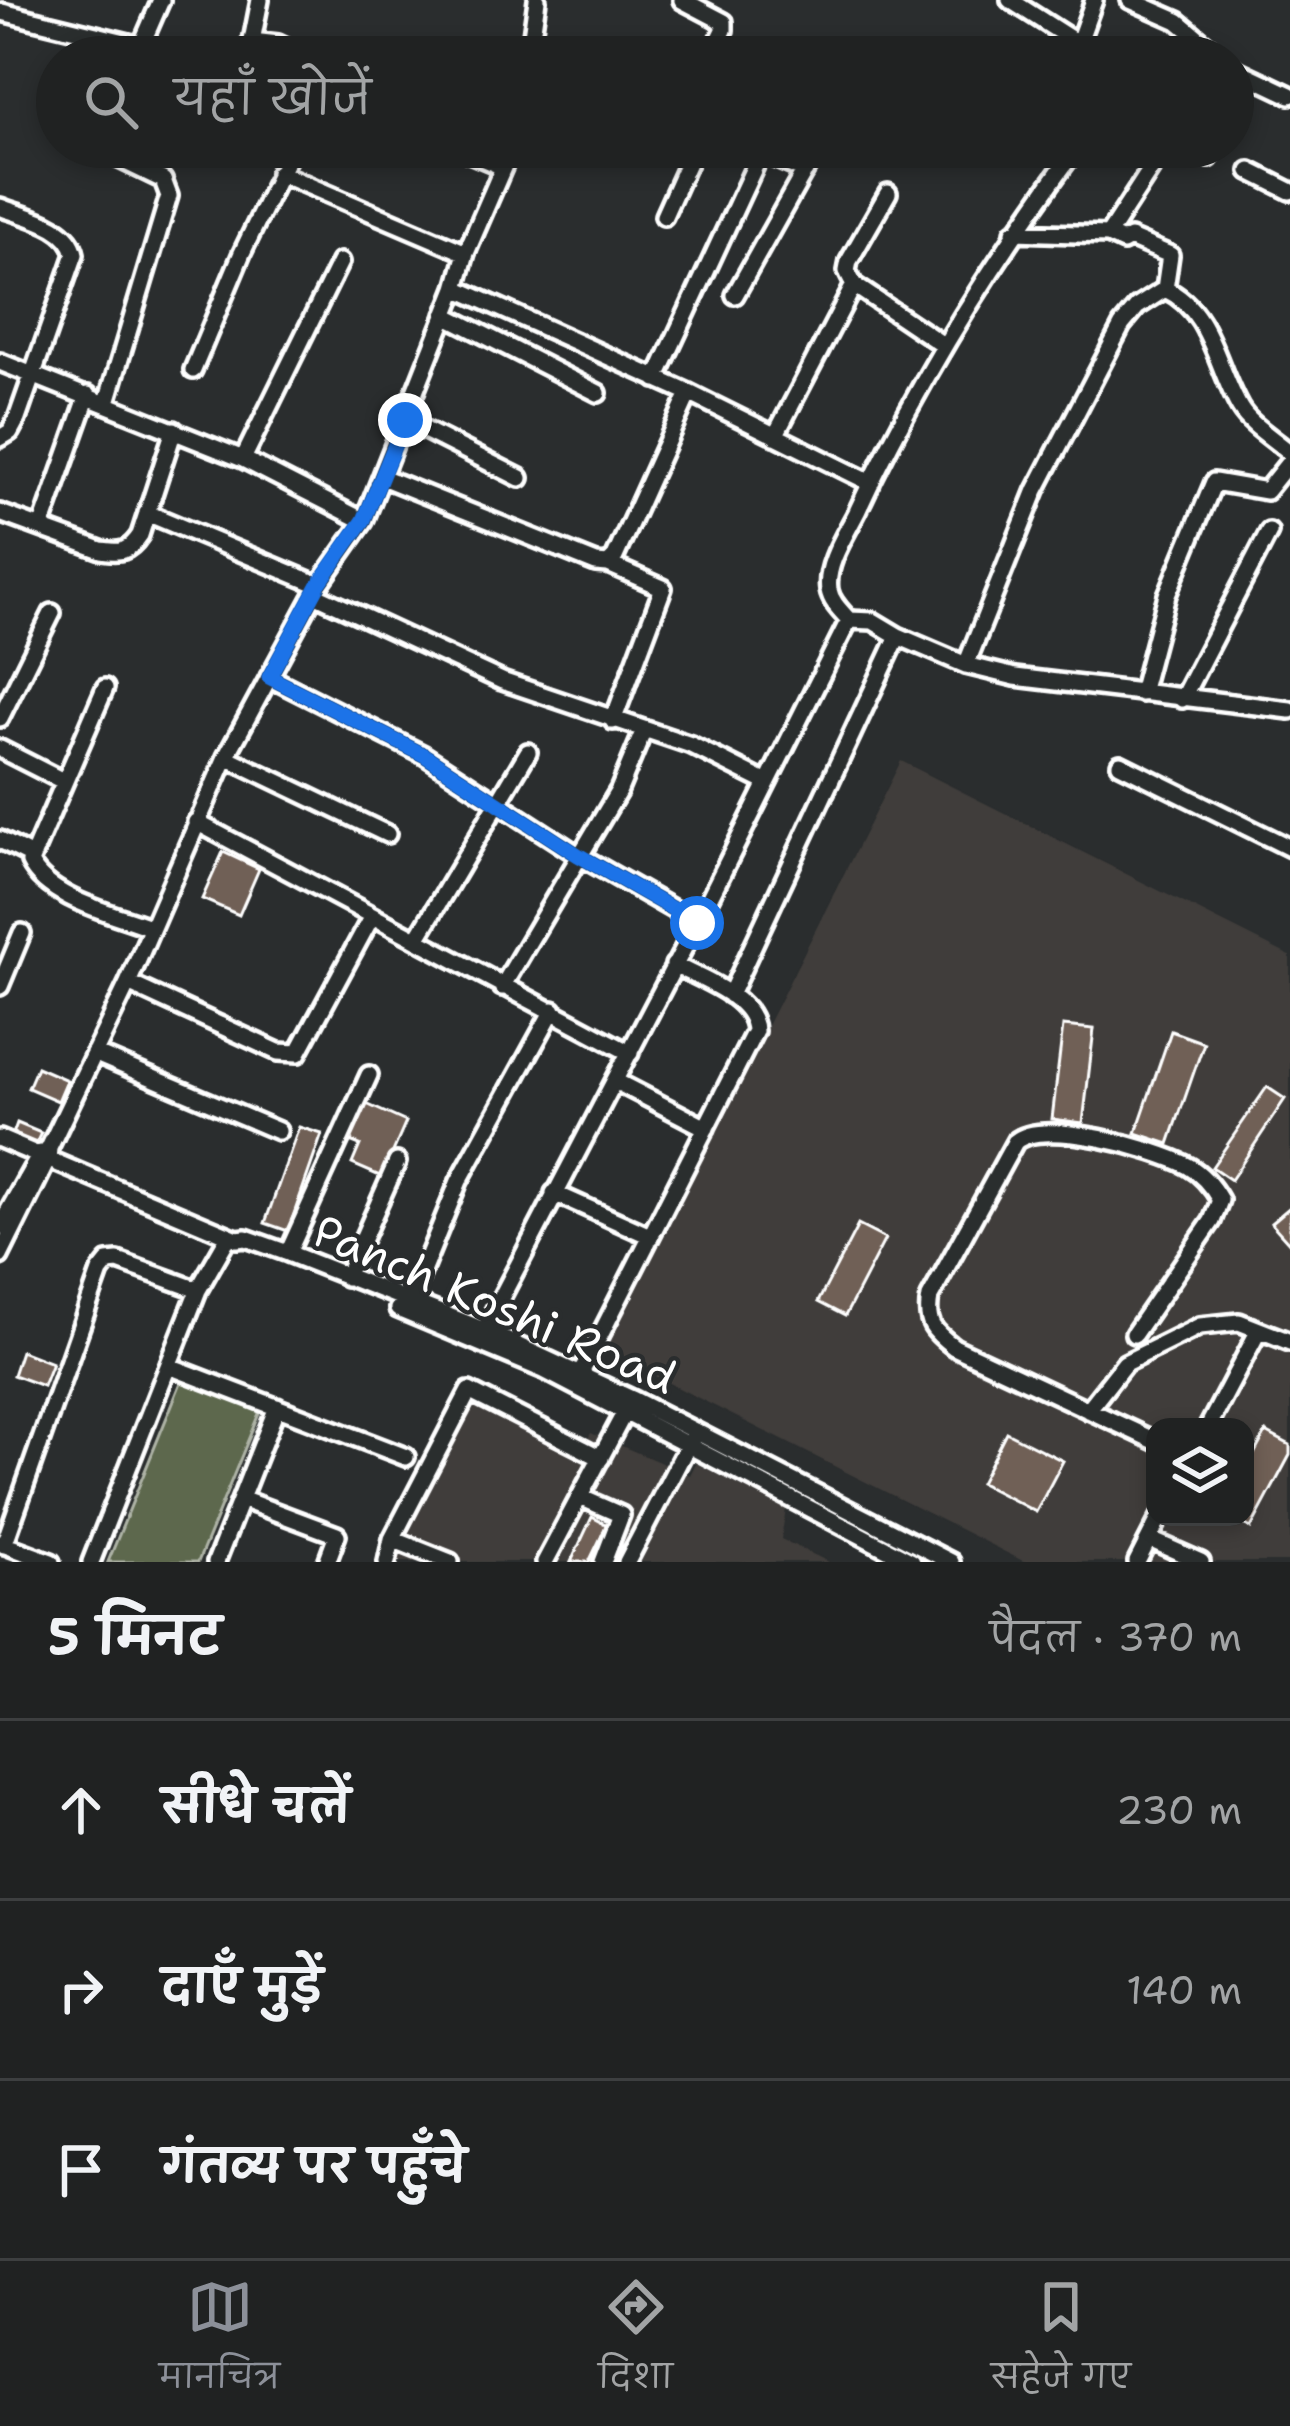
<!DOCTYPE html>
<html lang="hi">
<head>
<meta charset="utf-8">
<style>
  :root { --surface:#202222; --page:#2d2f2f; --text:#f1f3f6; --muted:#a2a4a5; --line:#3d3f40; --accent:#8c9099 }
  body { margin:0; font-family:"Shantell Sans","Playpen Sans Deva",sans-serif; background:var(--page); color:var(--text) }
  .controls { position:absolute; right:36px; bottom:36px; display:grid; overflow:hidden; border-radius:24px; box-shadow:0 6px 18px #0003 }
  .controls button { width:108px; height:108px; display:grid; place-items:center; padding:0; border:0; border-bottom:3px solid var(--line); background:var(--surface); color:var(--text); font:60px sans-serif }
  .stop { position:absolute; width:36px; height:36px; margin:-27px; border:9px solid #1a73e8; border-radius:50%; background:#fff }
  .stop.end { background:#1a73e8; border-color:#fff; box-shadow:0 3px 12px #0008 }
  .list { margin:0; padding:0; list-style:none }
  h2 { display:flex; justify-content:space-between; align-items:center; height:156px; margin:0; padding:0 48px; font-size:51px }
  h2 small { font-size:39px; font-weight:400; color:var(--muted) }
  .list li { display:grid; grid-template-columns:78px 1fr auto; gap:36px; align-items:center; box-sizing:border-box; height:180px; padding:0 48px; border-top:3px solid var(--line) }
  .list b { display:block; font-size:45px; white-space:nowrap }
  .list em { font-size:39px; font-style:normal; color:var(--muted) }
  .icon { flex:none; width:66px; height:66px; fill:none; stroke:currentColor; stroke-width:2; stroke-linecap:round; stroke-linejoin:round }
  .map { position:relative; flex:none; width:1290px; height:1562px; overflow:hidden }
  .search { position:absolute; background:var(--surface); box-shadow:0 6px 18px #0003; left:36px; right:36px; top:36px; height:132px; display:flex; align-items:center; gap:30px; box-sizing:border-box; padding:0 42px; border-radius:66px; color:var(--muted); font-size:45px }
  .sheet { height:696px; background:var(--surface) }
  nav { display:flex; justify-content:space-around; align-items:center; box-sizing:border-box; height:168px; border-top:3px solid var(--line); background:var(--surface); font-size:33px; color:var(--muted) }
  nav a { display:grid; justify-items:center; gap:6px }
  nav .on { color:var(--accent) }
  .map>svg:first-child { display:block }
</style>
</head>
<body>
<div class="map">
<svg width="1290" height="1562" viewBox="0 0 1290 1562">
  <rect width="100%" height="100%" fill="#2a2d2e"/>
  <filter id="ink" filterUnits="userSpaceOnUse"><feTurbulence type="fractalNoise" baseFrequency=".00833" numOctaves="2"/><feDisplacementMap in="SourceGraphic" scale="24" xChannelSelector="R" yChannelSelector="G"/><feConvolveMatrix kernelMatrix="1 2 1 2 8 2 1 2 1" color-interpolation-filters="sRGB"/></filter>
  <g filter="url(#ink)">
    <path fill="#3f3c3a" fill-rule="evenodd" d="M901 761 1290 956V1562H1025L603 1350ZM1155 1427H1245V1517H1155Z
      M468 1380 586 1442 591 1433 690 1475 696 1463 786 1509 781 1539 829 1562H377L380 1548Z"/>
    <path fill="#5d674e" stroke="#aeb3a6" stroke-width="3" d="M182 1380 260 1411 198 1562H108Z"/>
    <path fill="#706057" stroke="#fff" stroke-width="3" d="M223 852 259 869 239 915 202 899Z
      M1063 1026 1094 1029 1083 1123 1052 1119Z
      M1171 1031 1204 1043 1169 1144 1136 1133Z
      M37 1067 67 1080 58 1101 28 1088Z
      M1267 1087 1285 1099 1231 1180 1212 1167Z
      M362 1102 406 1122 382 1177 352 1164 360 1145 350 1141Z
      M17 1123 41 1133 35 1146 12 1137Z
      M299 1127 322 1134 288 1231 265 1223Z
      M1290 1207V1244L1271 1223Z
      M858 1225 885 1239 845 1316 818 1302Z
      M21 1351 52 1363 43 1386 13 1375Z
      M1006 1432 1063 1461 1036 1512 980 1483Z
      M1266 1432 1290 1445V1455L1251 1528 1230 1517H1245V1471Z
      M592 1517 607 1525 589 1562H571Z"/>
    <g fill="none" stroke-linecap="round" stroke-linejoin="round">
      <defs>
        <path id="minor" d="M682 0 724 22V30L711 57
          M1010 0 1099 57
          M1130 0 1178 21 1221 57
          M2 12 141 46 166 57
          M252 41 260 0
          M1079 42 1094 0
          M141 46 161 0
          M239 57 252 41 278 44 305 57
          M529 57 537 0
          M1233 68 1290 95
          M455 147 503 167
          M748 147 805 171
          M1188 147 1209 158 1213 147
          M1250 171 1290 191
          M279 173 466 253
          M888 193 849 261 847 271 854 285 943 345
          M0 207C25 217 69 224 75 254L17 419 10 432 0 438
          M664 216 695 147
          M1014 232 1108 235 1123 242 1130 238 1170 255 1165 289
          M1108 235 1165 147
          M456 288 689 393 871 483
          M735 295 818 147
          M445 315 598 393
          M0 362 243 459 364 521
          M193 370 242 253 293 147
          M656 379 761 153
          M107 402 169 196 163 180 107 153
          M405 420 520 478
          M775 436 854 285
          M243 459 340 262
          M382 477 596 563 608 564 615 557 689 393
          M0 513 101 550C120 553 129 552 140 535L174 430
          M147 513 319 585
          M41 528 88 395
          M608 564 663 588 613 721
          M314 594 502 681 691 745 767 783
          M849 620C841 611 831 602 829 590 825 565 846 534 857 512 917 382 992 262 1077 147
          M966 665 1036 490 1122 325 1137 307 1165 289C1211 310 1216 367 1240 408 1250 425 1274 439 1290 453
          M269 677 424 755 578 855 697 923
          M105 688 30 862C48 899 113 913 149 927
          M1141 693 1167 595 1214 482 1266 491 1290 461
          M1182 699 1269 532
          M0 718 52 613
          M0 749 63 781
          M226 757 387 834
          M1120 764 1290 848
          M196 822 630 1053
          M0 840 30 855
          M417 939 528 752
          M128 983 278 1052 298 1053 372 916
          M0 986 22 933
          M502 987 619 790 643 732
          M730 995 898 636
          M94 1053 278 1131
          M615 1081 706 1128
          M0 1139 237 1239 246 1238 288 1253 484 1330 632 1399 951 1562
          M554 1193 650 1236
          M0 1226 41 1153
          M288 1253 369 1075
          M0 1256 48 1159 49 1148 128 983 226 757 319 585 364 521 456 288 466 253 512 147
          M346 1277 397 1162
          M398 1309 544 1370 912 1562
          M407 1309 459 1181 553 1010
          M1134 1334 1212 1221 1220 1200C1212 1186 1202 1174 1188 1166 1158 1149 1041 1117 1015 1142L930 1297C925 1323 933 1331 954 1347L1155 1441
          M479 1340 697 923 849 620 873 621 898 636 966 665 1015 677 1290 710
          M169 1366 406 1457
          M580 1375 755 1031C754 997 701 979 674 965
          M1088 1410 1125 1363 1200 1326 1239 1322 1290 1342
          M1208 1427 1259 1330
          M580 1497 621 1515 603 1562
          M241 1499 337 1535 327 1562
          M392 1539 450 1562
          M1149 1539 1201 1562
          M0 1543 51 1562
          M4 1545 100 1272 108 1262 118 1261 198 1290
          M91 1562 198 1290 229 1236
          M216 1562 277 1407
          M387 1562 392 1539 469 1391 601 1458
          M545 1562 628 1406
          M627 1562 691 1439
          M1137 1562 1160 1517"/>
      </defs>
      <use href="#minor" stroke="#fff" stroke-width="24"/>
      <use href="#minor" stroke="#2a2d2e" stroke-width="15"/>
    </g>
  </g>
  <g fill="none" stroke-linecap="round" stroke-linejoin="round" filter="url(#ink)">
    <path stroke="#1a73e8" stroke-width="15" d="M405 420 364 520 319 584 269 677 424 755 578 855 697 923"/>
  </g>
  <g text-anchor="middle" stroke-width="9" stroke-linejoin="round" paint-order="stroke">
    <g font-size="45" fill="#fff" stroke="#2a2d2e">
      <text transform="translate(495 1304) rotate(23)" y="16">Panch Koshi Road</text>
    </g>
  </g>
</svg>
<div class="controls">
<button><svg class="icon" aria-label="layers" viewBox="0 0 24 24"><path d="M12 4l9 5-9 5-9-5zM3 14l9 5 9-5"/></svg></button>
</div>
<div class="stop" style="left:697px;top:923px"></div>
<div class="stop end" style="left:405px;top:420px"></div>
<div class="search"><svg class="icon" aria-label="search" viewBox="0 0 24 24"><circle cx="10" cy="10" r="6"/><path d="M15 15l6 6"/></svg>यहाँ खोजें</div>
</div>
<section class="sheet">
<h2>5 मिनट<small>पैदल · 370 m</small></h2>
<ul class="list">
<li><svg class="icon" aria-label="ahead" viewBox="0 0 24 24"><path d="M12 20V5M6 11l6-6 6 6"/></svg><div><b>सीधे चलें</b></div><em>230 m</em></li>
<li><svg class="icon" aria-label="right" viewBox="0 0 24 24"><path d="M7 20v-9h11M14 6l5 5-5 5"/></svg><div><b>दाएँ मुड़ें</b></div><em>140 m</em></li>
<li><svg class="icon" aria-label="arrive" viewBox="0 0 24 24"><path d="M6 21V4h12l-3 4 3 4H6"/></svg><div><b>गंतव्य पर पहुँचे</b></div></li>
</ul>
</section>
<nav>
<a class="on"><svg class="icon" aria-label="map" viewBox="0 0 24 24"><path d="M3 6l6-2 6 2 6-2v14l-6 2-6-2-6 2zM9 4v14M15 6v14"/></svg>मानचित्र</a>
<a><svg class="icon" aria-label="directions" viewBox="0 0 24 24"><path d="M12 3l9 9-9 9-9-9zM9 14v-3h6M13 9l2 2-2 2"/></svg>दिशा</a>
<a><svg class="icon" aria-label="saved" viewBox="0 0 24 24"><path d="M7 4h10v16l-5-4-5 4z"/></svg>सहेजे गए</a>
</nav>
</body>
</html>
